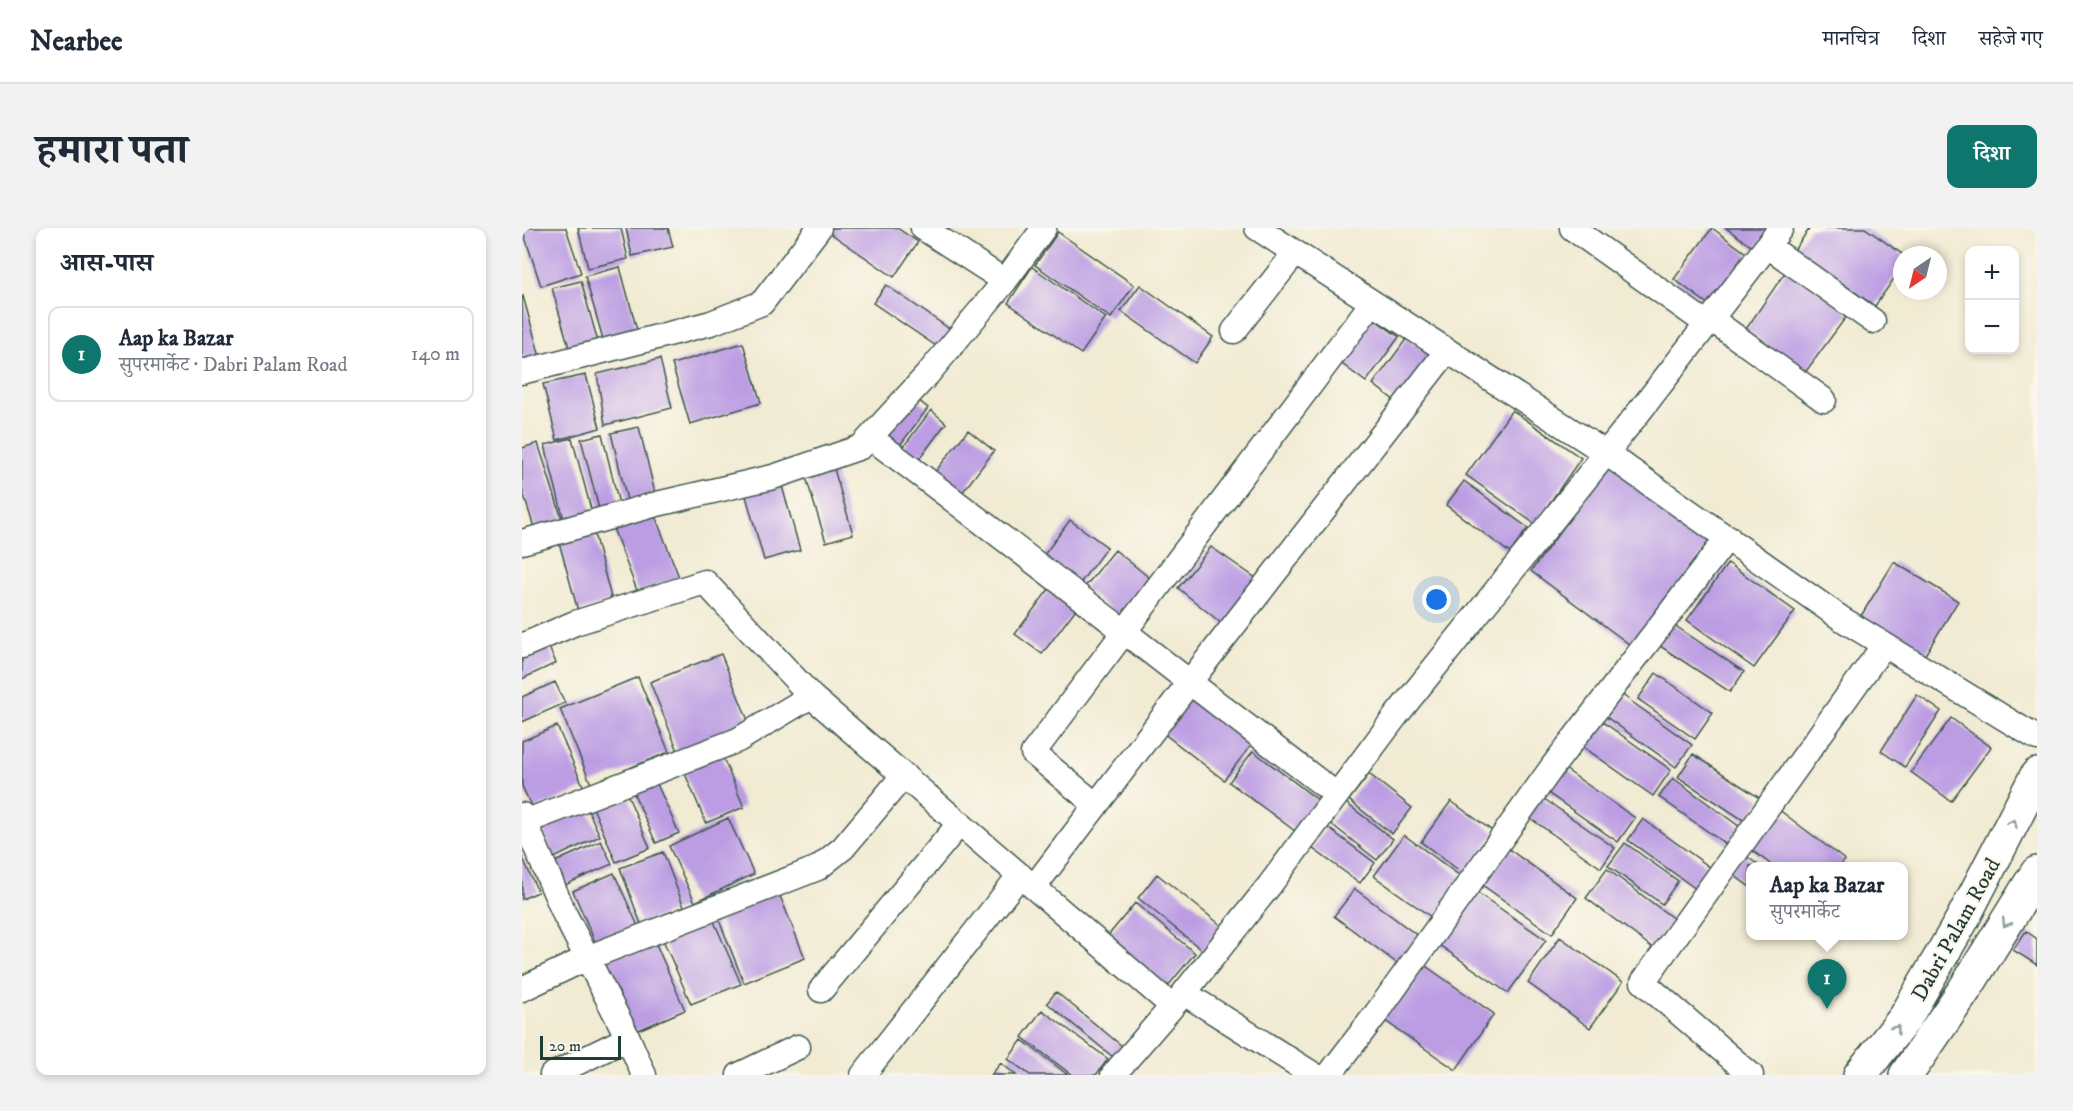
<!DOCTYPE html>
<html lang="hi">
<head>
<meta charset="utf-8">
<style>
  :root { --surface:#fff; --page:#f2f2f3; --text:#1f2937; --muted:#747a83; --line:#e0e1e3; --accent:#0f766e }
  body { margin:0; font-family:"IM FELL DW Pica","Noto Serif Devanagari",serif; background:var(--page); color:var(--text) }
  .controls { position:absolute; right:18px; top:18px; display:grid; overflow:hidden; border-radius:12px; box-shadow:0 3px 9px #0003 }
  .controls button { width:54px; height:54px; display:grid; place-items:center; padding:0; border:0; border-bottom:2px solid var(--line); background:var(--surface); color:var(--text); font:30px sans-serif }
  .compass { position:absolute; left:1371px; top:18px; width:54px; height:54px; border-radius:50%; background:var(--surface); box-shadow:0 3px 9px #0003; rotate:215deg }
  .scale { position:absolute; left:18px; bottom:15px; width:81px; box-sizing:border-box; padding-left:6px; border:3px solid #1f3d34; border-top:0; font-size:16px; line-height:21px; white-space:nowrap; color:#1f3d34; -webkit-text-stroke:4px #fbf7ec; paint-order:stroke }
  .you { position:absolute; left:915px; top:372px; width:21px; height:21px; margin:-15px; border:4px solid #fff; border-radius:50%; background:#1a73e8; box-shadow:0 0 0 9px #1a73e833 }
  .badge { display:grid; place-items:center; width:39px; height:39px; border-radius:50%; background:var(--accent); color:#fff; font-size:20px; font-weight:700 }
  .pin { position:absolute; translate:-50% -50px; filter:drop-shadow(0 2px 3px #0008) }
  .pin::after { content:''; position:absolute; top:32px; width:21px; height:18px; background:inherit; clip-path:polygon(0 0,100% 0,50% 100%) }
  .popup { position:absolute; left:1224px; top:634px; width:162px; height:78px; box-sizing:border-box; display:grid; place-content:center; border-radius:12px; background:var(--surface); filter:drop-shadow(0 2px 4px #0005); font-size:20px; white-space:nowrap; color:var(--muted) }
  .popup b { font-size:22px; color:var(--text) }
  .popup::after { content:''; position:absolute; left:50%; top:100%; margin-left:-12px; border:12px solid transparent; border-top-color:var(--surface) }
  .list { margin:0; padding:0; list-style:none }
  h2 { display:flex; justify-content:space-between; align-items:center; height:78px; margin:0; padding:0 24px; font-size:26px }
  h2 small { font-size:20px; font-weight:400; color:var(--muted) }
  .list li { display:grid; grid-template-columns:39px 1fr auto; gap:18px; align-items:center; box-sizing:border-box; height:96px; margin:0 12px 12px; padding:0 12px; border:2px solid var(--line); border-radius:12px }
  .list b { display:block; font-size:22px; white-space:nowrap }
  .list p { margin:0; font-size:20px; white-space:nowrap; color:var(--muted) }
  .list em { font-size:20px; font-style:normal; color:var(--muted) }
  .map { position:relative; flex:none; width:1515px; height:847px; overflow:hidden; border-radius:12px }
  header { display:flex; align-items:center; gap:36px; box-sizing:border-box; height:84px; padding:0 30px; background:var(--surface); border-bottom:2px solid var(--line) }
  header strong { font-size:28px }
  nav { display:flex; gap:33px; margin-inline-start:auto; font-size:21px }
  .intro { display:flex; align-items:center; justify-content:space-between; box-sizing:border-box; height:144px; padding:0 36px }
  h1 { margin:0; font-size:42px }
  .button { padding:15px 27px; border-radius:12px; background:var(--accent); color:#fff; font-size:21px; font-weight:700 }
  main { display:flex; gap:36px; padding:0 36px }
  aside { flex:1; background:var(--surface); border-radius:12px; box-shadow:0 3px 9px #0003 }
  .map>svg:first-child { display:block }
</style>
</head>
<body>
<header>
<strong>Nearbee</strong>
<nav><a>मानचित्र</a><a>दिशा</a><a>सहेजे गए</a></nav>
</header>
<div class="intro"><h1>हमारा पता</h1><a class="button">दिशा</a></div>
<main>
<aside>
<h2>आस-पास<small></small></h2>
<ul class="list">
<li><span class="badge">1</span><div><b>Aap ka Bazar</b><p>सुपरमार्केट · Dabri Palam Road</p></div><em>140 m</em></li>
</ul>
</aside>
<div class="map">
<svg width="1515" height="847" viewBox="0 0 1515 847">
  <rect width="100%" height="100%" fill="#fbf7ec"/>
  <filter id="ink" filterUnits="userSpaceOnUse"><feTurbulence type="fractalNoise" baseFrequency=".0167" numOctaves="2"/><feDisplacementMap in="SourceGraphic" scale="12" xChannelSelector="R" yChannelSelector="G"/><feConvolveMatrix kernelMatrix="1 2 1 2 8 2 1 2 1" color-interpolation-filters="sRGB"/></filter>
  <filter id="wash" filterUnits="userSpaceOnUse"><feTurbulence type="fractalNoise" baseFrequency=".008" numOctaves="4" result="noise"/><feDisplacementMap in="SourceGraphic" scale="24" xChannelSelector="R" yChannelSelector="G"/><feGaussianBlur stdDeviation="1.35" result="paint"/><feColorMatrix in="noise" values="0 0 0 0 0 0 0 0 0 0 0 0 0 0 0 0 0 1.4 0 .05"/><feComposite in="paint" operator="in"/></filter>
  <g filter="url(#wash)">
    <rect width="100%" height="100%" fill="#f1ebd3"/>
    <g id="blocks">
      <path fill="#bc9de3" d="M0 0H44L59 45 19 58Z
        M56 0H99L106 31 66 40Z
        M104 0H146L151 19 110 28Z
        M308 0H375L396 14 372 49 305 3Z
        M1190 0 1228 28 1190 79 1152 51Z
        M1204 0H1249L1233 21Z
        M1288 0H1343L1380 26V39L1353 78 1272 22Z
        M536 4 612 57 589 90 513 37Z
        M98 39 115 102 81 111 63 48Z
        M510 39 584 90 559 126 486 75Z
        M1266 40 1327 85 1282 146 1224 101Z
        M59 53 76 114 48 123 30 60Z
        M364 57 432 104 420 122 351 75Z
        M618 57 691 109 673 135 599 83Z
        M1 68 18 129 0 134V69Z
        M844 85 877 109 844 154 812 130Z
        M885 110 912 130 877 176 851 156Z
        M221 115 239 175 168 196 150 136Z
        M138 131 150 180 83 197 75 146Z
        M64 147 78 200 35 212 21 156Z
        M391 168 406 180 375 221 360 209Z
        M409 182 424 195 395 234 379 222Z
        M990 182 1059 230 1013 296 944 247Z
        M117 199 133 265 105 272 89 205Z
        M446 202 472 223 440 265 413 244Z
        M80 206 97 276 77 281 59 211Z
        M50 210 70 285 42 292 23 217Z
        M16 215 41 294 13 303 0 261V220Z
        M310 234 331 306 304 314 282 243Z
        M1089 235 1191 311 1111 419 1009 343Z
        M258 251 278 322 242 332 222 261Z
        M942 253 1006 300 988 325 924 277Z
        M130 280 157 349 116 365 89 295Z
        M548 292 585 319 553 362 516 335Z
        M70 298 90 373 56 383 35 307Z
        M689 319 738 353 704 399 656 360Z
        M593 322 629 351 598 389 562 360Z
        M1372 334 1436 373 1398 435 1334 396Z
        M1206 335 1273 383 1232 440 1165 392Z
        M530 357 557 377 520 426 493 406Z
        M1149 395 1222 444 1208 464 1135 416Z
        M25 415 34 435 0 451V427Z
        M199 426 227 495 156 523 128 454Z
        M1134 445 1191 485 1173 511 1116 471Z
        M116 449 147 524 69 556 38 481Z
        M33 454 43 475 0 494V469Z
        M664 465 730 516 702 552 636 501Z
        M1099 466 1170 517 1154 539 1083 488Z
        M1395 467 1419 483 1383 539 1359 523Z
        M1429 490 1469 519 1429 573 1389 544Z
        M1078 492 1149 542 1131 568 1060 518Z
        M35 498 62 560 11 582 0 558V513Z
        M731 523 796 572 773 603 707 554Z
        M199 525 222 579 184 595 161 541Z
        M1171 526 1239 571 1224 594 1156 549Z
        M1043 541 1113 590 1096 614 1026 565Z
        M847 546 890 580 870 606 827 572Z
        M131 547 157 605 134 615 108 557Z
        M1151 550 1218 599 1205 617 1137 569Z
        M103 561 128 620 94 634 69 575Z
        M1018 568 1093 620 1079 640 1005 588Z
        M929 573 973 605 942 646 899 614Z
        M824 575 871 611 855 632 808 595Z
        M65 580 78 608 32 630 19 601Z
        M1256 581 1323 632 1318 638H1251L1227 620Z
        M206 590 232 646 173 674 147 618Z
        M1121 591 1189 640 1174 661 1106 612Z
        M805 599 853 635 838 655 790 620Z
        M882 607 941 650 912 691 852 648Z
        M79 613 90 636 43 657 33 634Z
        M1103 615 1156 653 1140 676 1086 638Z
        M981 617 1055 670 1030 706 956 654Z
        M141 624 162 679 119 696 98 640Z
        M1218 624 1238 638H1228V659L1205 642Z
        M0 628 16 664 0 671Z
        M1085 641 1152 691 1131 720 1064 670Z
        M92 645 116 698 74 716 51 663Z
        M635 646 700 698 680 722 616 670Z
        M833 661 896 708 876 736 812 688Z
        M950 661 1024 712 986 765 913 714Z
        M256 663 283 730 222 755 195 687Z
        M613 675 673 725 646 758 585 709Z
        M188 684 219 756 169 776 138 705Z
        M1504 703 1515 711V737L1491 722Z
        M130 707 163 782 112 804 79 729Z
        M1038 709 1101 754 1068 800 1006 755Z
        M898 734 972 786 934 842 859 790Z
        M534 764 600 818 591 829 525 775Z
        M520 782 586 831 574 847H550L500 809Z
        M500 812 546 847H508L486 831Z
        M479 835 494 847H469Z"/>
    </g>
  </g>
  <g filter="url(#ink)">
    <use href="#blocks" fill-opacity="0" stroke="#3e574c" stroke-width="1.5"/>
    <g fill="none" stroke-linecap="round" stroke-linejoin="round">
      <defs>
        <path id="minor" d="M401 0 483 53
          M735 0 1084 225 1320 391 1515 510
          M1050 0 1185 96
          M1246 18 1351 93
          M1189 91 1302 172
          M712 103 773 25
          M0 144 189 95 240 75 297 0
          M349 210C506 327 659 449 815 567
          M0 314 135 276 251 249 339 219 405 147 483 53 522 0
          M0 418 53 395 183 354 289 468 650 778
          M574 577 511 525 850 75
          M0 587 43 687 106 810 122 847
          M0 595 216 512 289 468
          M512 659 667 455 925 123
          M0 761 65 730 296 640 321 620 382 547
          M299 762 438 595
          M662 765 792 847
          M30 847 106 810
          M217 847 276 819
          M341 847 498 647
          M591 847 662 765 747 658 873 489 1121 179 1259 0
          M807 847 854 786 1031 538 1206 309
          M1229 847 1121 754 1362 417"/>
        <path id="primary" d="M1338 847 1383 790 1440 692 1515 547
          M1384 847 1443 761 1515 645"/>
      </defs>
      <use href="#minor" stroke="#3e574c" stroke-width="27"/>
      <use href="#primary" stroke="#3e574c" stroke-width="36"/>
      <use href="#minor" stroke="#fff" stroke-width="24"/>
      <use href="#primary" stroke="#fff" stroke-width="33"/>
    </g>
    <defs><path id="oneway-chevron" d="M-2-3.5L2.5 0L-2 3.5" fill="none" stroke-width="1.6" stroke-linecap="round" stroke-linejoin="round" transform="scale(1.5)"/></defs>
    <g stroke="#8f9e9a">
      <use href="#oneway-chevron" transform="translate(1491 595) rotate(-63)"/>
      <use href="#oneway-chevron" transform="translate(1484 695) rotate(122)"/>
      <use href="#oneway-chevron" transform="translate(1374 801) rotate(-52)"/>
    </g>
  </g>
  <g text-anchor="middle" stroke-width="4.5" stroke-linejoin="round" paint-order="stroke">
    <g font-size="22" fill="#1f3d34" stroke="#fbf7ec">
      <text transform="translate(1433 701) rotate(-61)" y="8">Dabri Palam Road</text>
    </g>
  </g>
</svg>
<div class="controls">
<button>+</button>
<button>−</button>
</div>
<svg class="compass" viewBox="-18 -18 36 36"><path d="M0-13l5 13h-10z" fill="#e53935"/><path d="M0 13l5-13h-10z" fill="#747a83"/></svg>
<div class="scale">20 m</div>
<div class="you"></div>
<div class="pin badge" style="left:1305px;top:781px">1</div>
<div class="popup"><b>Aap ka Bazar</b>सुपरमार्केट</div>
</div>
</main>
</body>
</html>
